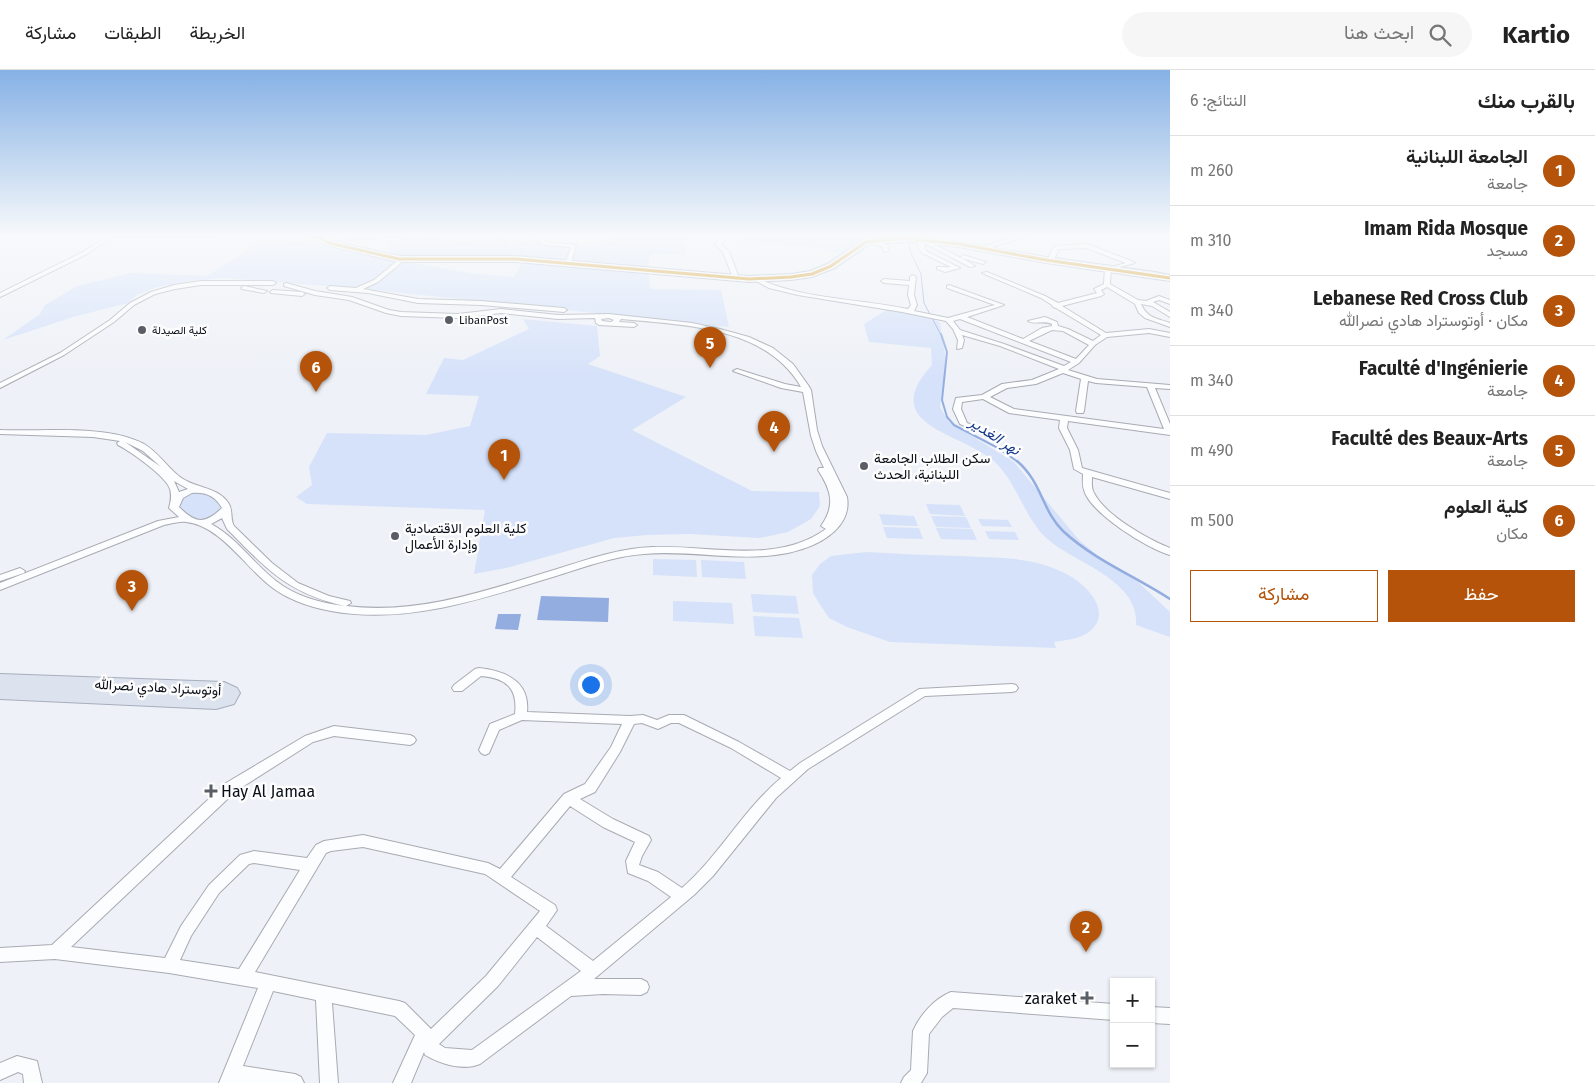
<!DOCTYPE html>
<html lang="ar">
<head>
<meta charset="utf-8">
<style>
  :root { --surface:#fff; --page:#f6f6f6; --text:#222; --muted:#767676; --line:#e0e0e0; --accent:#b45309 }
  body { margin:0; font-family:"Fira Sans",Vazirmatn,sans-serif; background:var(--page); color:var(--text); direction:rtl }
  .controls { position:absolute; right:15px; bottom:15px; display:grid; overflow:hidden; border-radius:0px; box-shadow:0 1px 4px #0004 }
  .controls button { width:45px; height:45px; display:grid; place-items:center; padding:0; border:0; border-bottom:1px solid var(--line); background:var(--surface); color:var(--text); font:25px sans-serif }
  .you { position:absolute; left:590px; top:614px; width:18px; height:18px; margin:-12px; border:4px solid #fff; border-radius:50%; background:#1a73e8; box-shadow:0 0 0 8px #1a73e833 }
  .badge { display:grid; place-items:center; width:32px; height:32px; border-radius:50%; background:var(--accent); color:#fff; font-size:16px; font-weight:700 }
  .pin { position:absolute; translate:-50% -41px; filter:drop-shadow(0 1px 2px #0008) }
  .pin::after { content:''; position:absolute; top:26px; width:18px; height:15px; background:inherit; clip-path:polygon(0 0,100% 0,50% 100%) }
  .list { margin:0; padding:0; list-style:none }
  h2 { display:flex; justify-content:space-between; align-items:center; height:65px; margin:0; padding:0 20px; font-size:21px }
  h2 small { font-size:16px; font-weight:400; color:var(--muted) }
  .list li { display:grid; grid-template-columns:32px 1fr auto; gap:15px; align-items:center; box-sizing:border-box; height:70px; padding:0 20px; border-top:1px solid var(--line) }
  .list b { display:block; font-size:19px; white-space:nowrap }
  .list p { margin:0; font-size:16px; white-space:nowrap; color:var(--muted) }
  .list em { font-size:16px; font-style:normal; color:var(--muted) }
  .actions { display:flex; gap:10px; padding:15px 20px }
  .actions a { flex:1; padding:11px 0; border:1px solid var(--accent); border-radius:0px; text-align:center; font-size:18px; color:var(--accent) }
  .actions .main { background:var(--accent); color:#fff }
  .icon { flex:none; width:28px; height:28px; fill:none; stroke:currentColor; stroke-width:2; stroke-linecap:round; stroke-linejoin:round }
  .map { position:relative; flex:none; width:1170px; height:1013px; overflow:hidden; direction:ltr }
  header { display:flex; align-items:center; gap:30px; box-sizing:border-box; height:70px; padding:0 25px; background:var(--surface); border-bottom:1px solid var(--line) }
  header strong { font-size:24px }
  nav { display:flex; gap:28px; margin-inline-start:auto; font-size:18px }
  .search { width:350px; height:45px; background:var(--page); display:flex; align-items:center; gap:12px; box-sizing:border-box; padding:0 18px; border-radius:28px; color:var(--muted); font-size:19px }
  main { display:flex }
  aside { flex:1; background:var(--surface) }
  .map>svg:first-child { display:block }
</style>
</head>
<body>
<header>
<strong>Kartio</strong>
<div class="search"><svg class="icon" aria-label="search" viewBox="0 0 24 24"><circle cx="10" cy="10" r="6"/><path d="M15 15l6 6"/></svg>ابحث هنا</div>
<nav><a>الخريطة</a><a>الطبقات</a><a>مشاركة</a></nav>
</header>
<main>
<aside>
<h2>بالقرب منك<small>النتائج: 6</small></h2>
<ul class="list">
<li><span class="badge">1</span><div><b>الجامعة اللبنانية</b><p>جامعة</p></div><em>260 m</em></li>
<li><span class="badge">2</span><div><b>Imam Rida Mosque</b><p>مسجد</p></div><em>310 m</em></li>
<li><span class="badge">3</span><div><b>Lebanese Red Cross Club</b><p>مكان · أوتوستراد هادي نصرالله</p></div><em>340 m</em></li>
<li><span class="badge">4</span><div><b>Faculté d'Ingénierie</b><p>جامعة</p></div><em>340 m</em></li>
<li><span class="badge">5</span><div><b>Faculté des Beaux-Arts</b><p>جامعة</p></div><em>490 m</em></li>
<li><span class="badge">6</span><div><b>كلية العلوم</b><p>مكان</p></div><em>500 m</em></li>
</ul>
<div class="actions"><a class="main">حفظ</a><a>مشاركة</a></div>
</aside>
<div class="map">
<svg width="1170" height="1013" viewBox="0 0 1170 1013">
  <rect width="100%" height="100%" fill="#eef1f7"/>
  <path fill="#d6e2fa" d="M614 164 684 165 685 185 651 184 648 196 650 219 721 220 729 257 353 218 224 208 188 211 157 217 137 225 128 233 73 247 3 270 40 244 45 235 77 216 131 203 207 206 265 169 326 175 371 186 471 203 514 207 526 186 391 185 387 171 443 165 447 174 503 167 509 174 539 170 541 173C561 179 596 173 618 172Z
    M748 164H850L868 171 857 173 846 184 810 177 738 171 749 166Z
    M888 239C904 243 928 243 940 253L946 291 940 337 949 352 1014 392 1079 470 1103 490 1137 511 1170 542V567L1136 555C1140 512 1079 494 1051 472 1025 452 1019 415 995 392 962 362 876 356 932 295L931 278 869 272 864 254Z
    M523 249 597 256 600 286 588 294 686 327 632 360 752 421 819 422 820 436 811 449 788 462 759 468 690 464 647 465 614 468 506 498 474 504 485 440 307 434 296 427 312 415 309 397 327 363 426 365 470 356 479 326 426 324 444 288 463 290 529 259Z
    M197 422C208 424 218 427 221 440 211 455 191 449 180 438L184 424Z
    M926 434 960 435 965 446 930 444Z
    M879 444 914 446 918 456 883 455Z
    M931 446 966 447 971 458 936 457Z
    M978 449 1008 450 1012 457 982 456Z
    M883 457 919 458 923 469 887 468Z
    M936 458 972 459 977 470 941 469Z
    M985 461 1015 462 1019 470 989 469Z
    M866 482C897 484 929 485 961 486 998 488 1035 486 1068 505 1087 515 1113 542 1090 561 1081 569 1066 570 1054 572L1056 578 890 572 847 557 829 548 819 533 813 523 812 505 820 494 831 486Z
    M653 489 696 490 697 507 653 505Z
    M701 490 744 492 746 509 702 507Z
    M751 524 796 526 799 544 753 542Z
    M673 531 732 533 734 554 673 551Z
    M753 546 799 548 803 568 755 566Z"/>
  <path fill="#93ade0" d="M541 526 609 528 608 552 537 550Z
    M498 544H521L518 560 495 559Z"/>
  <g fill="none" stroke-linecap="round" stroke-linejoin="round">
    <path stroke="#93ade0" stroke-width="1" d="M906 164 911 183 921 204 924 233 941 265"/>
    <path stroke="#93ade0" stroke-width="2" d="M941 264 947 282 942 330 947 347 954 355 998 378 1018 392"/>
    <path stroke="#93ade0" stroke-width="2.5" d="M1017 391C1042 412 1042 441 1063 461 1094 490 1135 506 1170 529"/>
    <defs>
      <path id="street" d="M110 164H117L87 184 0 227V223L83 182Z
        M341 164H347L343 167Z
        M541 164H548L542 167 547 172 576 175 571 193 566 192 571 177 543 175 536 167Z
        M607 164 719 165 724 171 721 175 729 181 739 208 736 210 733 208 723 182 715 175 718 171 715 168 653 167 613 169Z
        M852 164H860L874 170V172L887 174 889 181 884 182 882 176 865 173 866 171Z
        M870 164H882L889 170 884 171 878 166Z
        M921 169 924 171H928L961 188 963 185 986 192 983 194 962 188 975 196 970 197 924 173 926 181 960 198 945 202 937 199V197C941 196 946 198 951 197L922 183 919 179 918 171Z
        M1087 174 1134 192 1135 193 1112 199V197L1126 193 1086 178 1059 179 1053 191 1048 190 1052 179 1056 176Z
        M398 185 401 187V193L378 212 363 219 418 229 481 231 564 238 567 240 564 242 481 235 418 233 368 223 330 220 327 218 330 216 356 218 374 210 396 192 395 187Z
        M1108 195 1111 197 1110 214 1138 230 1146 231 1159 226 1170 230V234L1159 230 1153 232 1170 242V247L1152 236 1141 234C1147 248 1156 248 1170 253V257L1145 248 1139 243 1135 234 1107 217 1101 220 1104 224 1101 226 1062 236 1106 263 1149 259 1170 263V267L1149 263 1107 267 1095 275 1079 293 1068 300 1097 309 1170 315V319L1155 318 1170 354V365L1068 351 1067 358 1078 380 1082 398 1170 423V429L1092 407C1092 412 1091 418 1094 423 1105 445 1147 469 1170 478V485C1148 479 1090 443 1084 420 1082 415 1083 409 1083 404L1074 399 1070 380 1059 358 1060 350 1009 343 983 329 962 332 961 339 967 353 990 361V365H984L960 354 953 339 956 328 982 325 1002 314 1032 310 1059 299 1000 276 962 265 964 270 962 278 957 279 958 270 953 259 946 251 902 242 798 225 769 218 752 209 757 208C799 229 861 229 908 239L911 235 908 225 909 215 884 213 881 211 884 209 910 211V207L913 205 916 207 914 225 917 235 914 241 948 248 995 235 947 218V216L949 215 1004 235 967 247 1023 269 1042 258 1052 256V254C1043 250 1033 255 1028 251L1045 247 1057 252 1058 256 1068 259 1093 271 1101 265 1056 238 1053 237 1052 235 1041 228 982 203 987 202 1045 226 1058 233 1097 223 1094 219 1104 214 1105 197ZM960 249 1071 292 1064 296 1004 274 960 260 953 251ZM1052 260 1063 261 1089 275 1076 289 1029 271ZM1063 303 1081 309 1076 341 1077 343H1083L1084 341 1088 311 1096 313 1147 317 1164 359 1014 339 990 327 1007 318 1036 314Z
        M201 211H273L276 213 273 215H201L175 219 155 224 134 235 114 252 64 285 0 318V313L60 283 110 250 130 233 151 222 174 215Z
        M286 213 315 221 352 227 389 240 401 242 458 244 501 239 558 245 609 244 692 253 720 259 749 267 773 278 793 294 808 315 811 320 817 360 822 376 847 427C851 450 833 466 813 475 760 498 700 479 644 484 614 486 585 497 556 506 484 528 408 555 331 541 309 537 286 529 269 515 245 496 219 455 186 452 179 451 171 454 164 455L0 520V513L158 451 179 447 169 438C171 431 172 426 170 419 166 406 130 381 118 375L117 373 120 371 93 367 0 364V360C42 362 107 354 144 374 158 382 167 397 180 407 196 419 218 416 229 434 233 441 230 449 234 456L272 493 298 513 329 526 350 531 351 533 346 536C419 545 488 520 557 499 588 489 620 478 653 477 709 475 776 495 826 459L821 456C836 435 831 420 818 400L819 398H824L816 381 811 366 803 322 781 318 733 301 737 299 785 314 801 317C766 256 683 255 621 249L619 252 634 253 637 255 634 257 599 255 596 253 595 248 558 249 501 243 458 248 401 246 386 243 349 230 315 225 284 216V214ZM609 248 614 250 611 252 602 251 601 249ZM125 372 143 381 161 397ZM174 411 188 419 179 422ZM192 423C206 422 215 426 222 438 205 454 196 454 179 437L183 428ZM222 448 227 459C267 499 287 523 345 536 320 533 295 526 276 511 253 493 237 468 211 454Z
        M244 216 267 221 264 223 242 219 241 218Z
        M273 220 302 222 305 224 302 226 271 223 270 222Z
        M20 498 25 501 24 503 0 511V505Z
        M479 598C506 601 530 611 527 642L630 646 643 645 657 650 669 645H684L739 672 790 701 800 693 919 619 1012 614 1016 615 1018 618 1016 621 1012 622 925 626 808 699 776 728 713 806 694 825 594 909H641L647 912 649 917 647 922 641 925 603 924 571 926 480 994C463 1001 440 994 425 985L424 982 411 1013H393L415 965 395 946 332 933 338 1013H320L316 930 273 921 243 996 295 1004 301 1007 304 1013H219L258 918 169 903 55 889 0 892V878L52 875 226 713 305 666 334 656 410 665 414 667 416 670 414 673 410 675 334 666 313 672 236 721 71 877 165 888 181 856 209 815 240 785 254 781 307 788 316 775 324 771 363 765 488 793 500 799 564 724 585 714 611 677 622 654 522 650 499 660 489 683 485 685 481 683 479 680 490 654 515 644C518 618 506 608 481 606L462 621H454L452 618 454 615 475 599ZM642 653 658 659 671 653H679L731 678 781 708C743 740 719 786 682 818L658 802 639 795 642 786 651 770 649 766 613 749 580 729 595 722 620 682 634 654ZM570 736 603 757 635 772 626 791 628 803 648 811 671 827 593 891 546 856 557 840 555 835 511 807ZM363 777 485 804 540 841 486 906 431 959 405 933 399 931 255 902 326 783 331 781ZM254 793 300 800 239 899 180 890 191 866 219 823 249 794ZM537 867 581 901 472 980 445 978 439 974 498 916Z
        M951 922 1114 934V950L953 938 942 947 929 964 927 1003 921 1013H901L904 1007 911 1000 913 961C920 945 934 929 951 922Z
        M1151 937 1170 938V954L1151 953Z
        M17 986 37 991 42 1013H24L23 1004 18 1002 0 1010V993Z"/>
      <path id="secondary" d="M369 164H414L410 166 320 171 316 169 320 167Z
        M921 164H929L934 172 933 174H927Z
        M1024 164H1036L979 181 975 179Z"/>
      <path id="highway" d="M107 164H217L212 167H112Z
        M307 164H319L332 171 399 186H516L749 206 791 204 810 201 827 194 863 170 892 166 913 167 959 172 1046 187 1155 202 1170 205V211L1046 193 959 177 913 172 870 174 835 198 812 207 791 210 749 212 516 192H399L326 175Z
        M0 604 224 612 237 618 240 623 234 634 216 639 0 629Z"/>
    </defs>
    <use href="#street" stroke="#a8abb2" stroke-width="2"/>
    <use href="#secondary" stroke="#a8abb2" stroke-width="2"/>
    <use href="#highway" stroke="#a7aebc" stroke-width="2"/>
    <use href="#street" fill="#fcfdfe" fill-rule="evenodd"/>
    <use href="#secondary" fill="#f3f5f9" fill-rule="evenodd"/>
    <use href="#highway" fill="#dce2ee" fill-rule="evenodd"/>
    <defs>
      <path id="bus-1" d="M312 164 329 173 399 189H516L749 209 791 207 812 204 831 196 866 172 892 169H913L959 174 1046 190 1170 208"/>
    </defs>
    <use href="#bus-1" stroke="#fdfdfd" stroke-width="5.5"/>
    <use href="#bus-1" stroke="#d38f03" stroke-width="3"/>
  </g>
  <linearGradient id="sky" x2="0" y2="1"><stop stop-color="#86b1e5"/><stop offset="0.54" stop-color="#f7f9fb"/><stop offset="1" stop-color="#f7f9fb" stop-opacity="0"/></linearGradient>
  <rect width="1170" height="306" fill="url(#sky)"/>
  <g fill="#595d65" stroke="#fdfdfd" stroke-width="2">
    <circle cx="449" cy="250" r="5"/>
    <circle cx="142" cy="260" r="5"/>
    <circle cx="864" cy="396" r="5"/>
    <circle cx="395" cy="466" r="5"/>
    <path d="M208.5 713.5h5v5h5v5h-5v5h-5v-5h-5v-5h5z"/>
    <path d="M1084.5 920.5h5v5h5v5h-5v5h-5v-5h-5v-5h5z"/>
  </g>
  <g text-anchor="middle" stroke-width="5" stroke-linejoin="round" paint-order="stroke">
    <g font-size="11" fill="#090e17" stroke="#fdfdfd" text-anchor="start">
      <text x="459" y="254">LibanPost</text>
      <text x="152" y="264">كلية الصيدلة</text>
    </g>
    <g font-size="14" fill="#090e17" stroke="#fdfdfd" text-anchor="start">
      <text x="874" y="393">سكن الطلاب الجامعة<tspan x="874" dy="16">اللبنانية، الحدث</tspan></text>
      <text x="405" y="463">كلية العلوم الاقتصادية<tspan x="405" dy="16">وإدارة الأعمال</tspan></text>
    </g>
    <g font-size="14" fill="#090e17" stroke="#fdfdfd">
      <text transform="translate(158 617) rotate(3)" y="5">أوتوستراد هادي نصرالله</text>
    </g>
    <g font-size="15" font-style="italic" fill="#14398b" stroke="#fdfdfd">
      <text transform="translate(995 366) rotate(33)" y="5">نهر الغدير</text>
    </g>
    <g font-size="16" fill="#090e17" stroke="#fdfdfd" text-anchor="start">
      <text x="221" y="727">Hay Al Jamaa</text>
      <text x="1077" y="934" text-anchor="end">zaraket</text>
    </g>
  </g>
</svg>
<div class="controls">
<button>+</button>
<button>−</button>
</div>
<div class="you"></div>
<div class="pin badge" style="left:504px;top:410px">1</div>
<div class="pin badge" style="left:1086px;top:882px">2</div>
<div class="pin badge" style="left:132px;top:541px">3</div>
<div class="pin badge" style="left:774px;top:382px">4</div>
<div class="pin badge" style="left:710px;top:298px">5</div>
<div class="pin badge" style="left:316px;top:322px">6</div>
</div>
</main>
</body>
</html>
